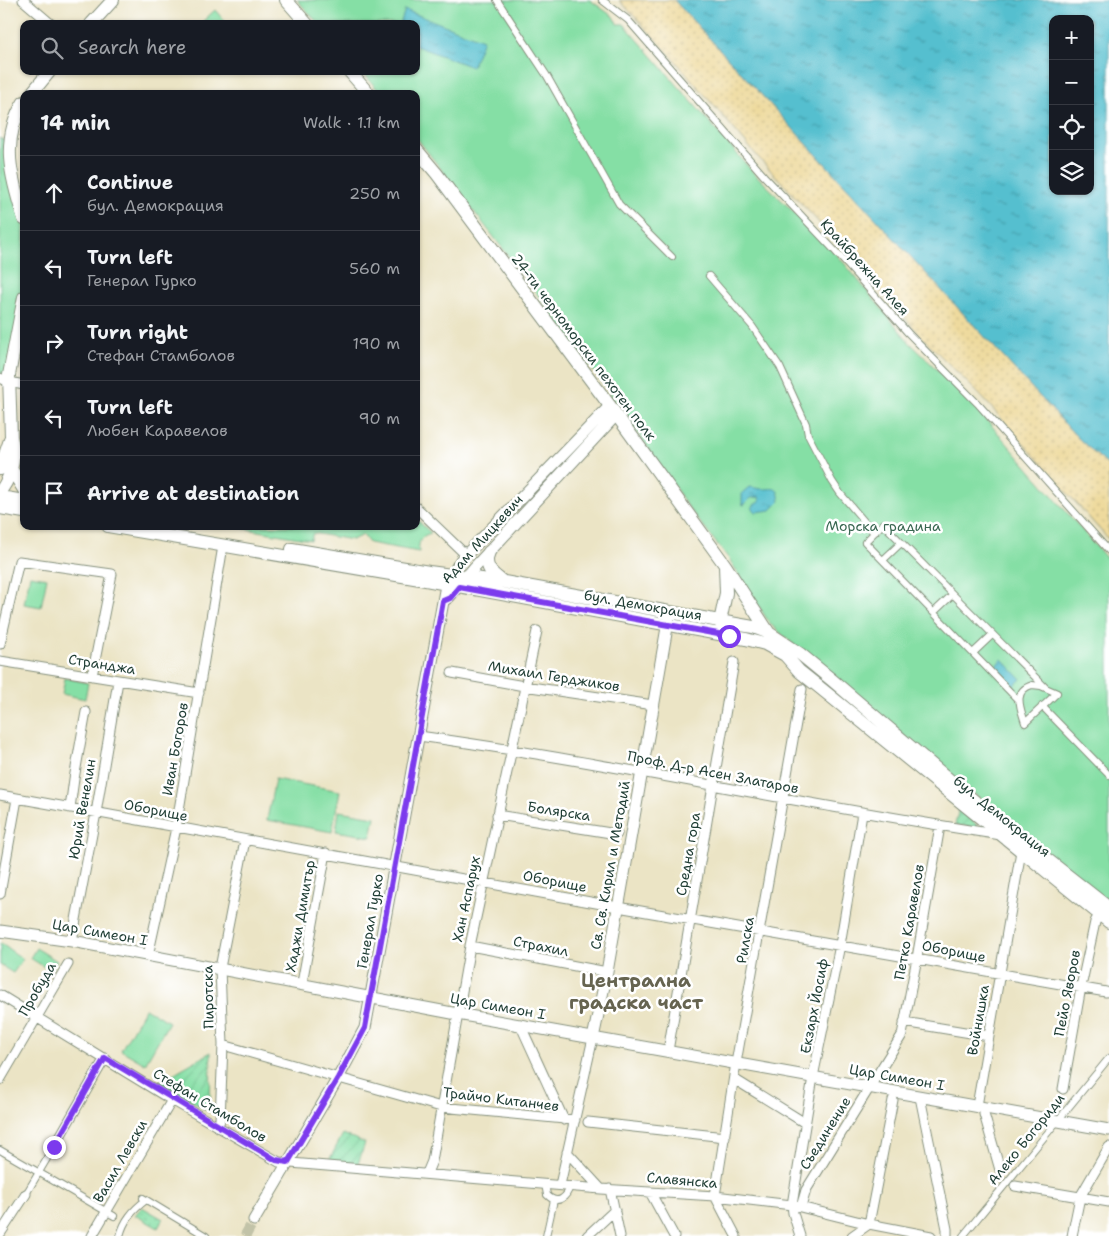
<!DOCTYPE html>
<html lang="en">
<head>
<meta charset="utf-8">
<style>
  :root { --surface:#171b24; --page:#20242c; --text:#f1f3f6; --muted:#9ea1a6; --line:#363941 }
  body { margin:0; font-family:"Shantell Sans",sans-serif; background:var(--page); color:var(--text) }
  .controls { position:absolute; right:15px; top:15px; display:grid; overflow:hidden; border-radius:10px; box-shadow:0 1px 4px #0004 }
  .controls button { width:45px; height:45px; display:grid; place-items:center; padding:0; border:0; border-bottom:1px solid var(--line); background:var(--surface); color:var(--text); font:25px sans-serif }
  .stop { position:absolute; width:15px; height:15px; margin:-11px; border:4px solid #7c3aed; border-radius:50%; background:#fff }
  .stop.end { background:#7c3aed; border-color:#fff; box-shadow:0 1px 5px #0008 }
  .list { margin:0; padding:0; list-style:none }
  h2 { display:flex; justify-content:space-between; align-items:center; height:65px; margin:0; padding:0 20px; font-size:21px }
  h2 small { font-size:16px; font-weight:400; color:var(--muted) }
  .list li { display:grid; grid-template-columns:32px 1fr auto; gap:15px; align-items:center; box-sizing:border-box; height:75px; padding:0 20px; border-top:1px solid var(--line) }
  .list b { display:block; font-size:19px; white-space:nowrap }
  .list p { margin:0; font-size:16px; white-space:nowrap; color:var(--muted) }
  .list em { font-size:16px; font-style:normal; color:var(--muted) }
  .icon { flex:none; width:28px; height:28px; fill:none; stroke:currentColor; stroke-width:2; stroke-linecap:round; stroke-linejoin:round }
  .map { position:relative; flex:none; width:1109px; height:1236px; overflow:hidden }
  .search { position:absolute; background:var(--surface); box-shadow:0 1px 4px #0004; left:20px; top:20px; width:400px; height:55px; display:flex; align-items:center; gap:12px; box-sizing:border-box; padding:0 18px; border-radius:10px; color:var(--muted); font-size:19px }
  .panel { position:absolute; background:var(--surface); box-shadow:0 1px 4px #0004; left:20px; top:90px; width:400px; height:440px; border-radius:10px }
  .map>svg:first-child { display:block }
</style>
</head>
<body>
<div class="map">
<svg width="1109" height="1236" viewBox="0 0 1109 1236">
  <defs>
    <pattern id="grass-dots" width="8" height="8" patternUnits="userSpaceOnUse" patternTransform="scale(1.25)"><rect width="8" height="8" fill="#85dfa5"/><path d="M2 2h.1M6 6h.1" fill="none" stroke="#72c08f" stroke-width="1.8" stroke-linecap="round"/></pattern>
    <pattern id="sand-dots" width="8" height="8" patternUnits="userSpaceOnUse" patternTransform="scale(1.25)"><rect width="8" height="8" fill="#eeda9e"/><path d="M2 2h.1M6 6h.1" fill="none" stroke="#ccbc89" stroke-width="1.8" stroke-linecap="round"/></pattern>
    <pattern id="garden-furrows" width="10" height="10" patternUnits="userSpaceOnUse" patternTransform="scale(1.25)"><rect width="10" height="10" fill="#85dfa5"/><path d="M-1 1l2-2M0 10L10 0M9 11l2-2" fill="none" stroke="#72c08f"/></pattern>
    <pattern id="water-ripples" width="26" height="14" patternUnits="userSpaceOnUse" patternTransform="scale(1.25)"><rect width="26" height="14" fill="#54bfcf"/><path d="M2 4q2-2 4 0t4 0M15 11q2-2 4 0t4 0" fill="none" stroke="#459ca9"/></pattern>
  </defs>
  <rect width="100%" height="100%" fill="#fff"/>
  <filter id="ink" filterUnits="userSpaceOnUse"><feTurbulence type="fractalNoise" baseFrequency=".02" numOctaves="2"/><feDisplacementMap in="SourceGraphic" scale="10" xChannelSelector="R" yChannelSelector="G"/><feConvolveMatrix kernelMatrix="1 2 1 2 8 2 1 2 1" color-interpolation-filters="sRGB"/></filter>
  <filter id="wash" filterUnits="userSpaceOnUse"><feTurbulence type="fractalNoise" baseFrequency=".0096" numOctaves="4" result="noise"/><feDisplacementMap in="SourceGraphic" scale="20" xChannelSelector="R" yChannelSelector="G"/><feGaussianBlur stdDeviation="1.12" result="paint"/><feColorMatrix in="noise" values="0 0 0 0 0 0 0 0 0 0 0 0 0 0 0 0 0 1.4 0 .05"/><feComposite in="paint" operator="in"/></filter>
  <g filter="url(#wash)">
    <rect width="100%" height="100%" fill="#ebe4c5"/>
    <path fill="url(#grass-dots)" stroke="#528e6c" d="M142 1207 163 1219 158 1228 135 1215Z"/>
    <path fill="url(#sand-dots)" stroke="#868c69" d="M619 0H674L1078 438 1109 466V540L983 398 920 335 854 260 758 157 672 57Z"/>
    <path fill="#85dfa5" stroke="#528e6c" d="M297 0H590L615 18 617 24H624L752 171 839 257 909 342 977 409 1109 561V903L1080 881 808 657 770 624 729 559 691 511 617 403 521 272 416 137V94H381L362 71H416V24H319Z
      M215 10 227 24H202L201 23Z
      M0 138 7 142 24 219V297L9 375 0 378Z
      M416 519 431 533C420 536 418 542 419 552L369 543 363 535 352 540 313 533 311 540 229 526H416Z
      M30 575 47 578 41 607 24 604Z
      M65 678 88 683 85 699 62 694Z
      M275 779 340 791 332 832 267 820Z
      M339 811 375 817 371 837 336 831Z
      M0 943 23 959 13 973 0 965Z
      M36 948 57 961 51 971 30 958Z
      M145 1008 169 1022 145 1064 121 1050Z"/>
    <path fill="url(#garden-furrows)" stroke="#528e6c" d="M959 808 980 828 955 825Z
      M211 1052 210 1112 159 1082Z
      M343 1134 365 1143 358 1164H327Z"/>
    <path fill="url(#water-ripples)" stroke="#3a7e82" fill-rule="evenodd" d="M674 0H1109V466L1078 438ZM1053 19H1090V191H1053Z
      M405 10 483 40 472 67 416 46V24H400Z
      M749 487C753 487 758 489 762 489 775 489 778 485 780 501L771 510 756 512 752 508 755 504 760 502 759 497 751 498 744 505 742 504V493Z
      M1002 659 1021 679 1014 686 995 666Z"/>
  </g>
  <g filter="url(#ink)">
    <g fill="none" stroke-linecap="round" stroke-linejoin="round">
      <path stroke="#c2c3a8" stroke-width="11" stroke-dasharray="11 5.5" stroke-linecap="butt" d="M245 1236 254 1220"/>
      <defs>
        <path id="pedestrian" d="M497 0 547 76 619 204 672 257
          M602 0 628 20 764 176 835 251 908 333 979 405 1109 551
          M709 276 752 326 780 367 806 424 808 435 832 481 840 493 874 533
          M883 560 901 543
          M934 612 952 595
          M973 653 992 635
          M1032 685 1041 686 1057 693 1025 723C1021 709 1012 691 1032 685Z
          M1019 701 865 542 883 524 1045 687
          M1042 706 1109 775
          M0 1150 114 1216
          M545 1184 547 1195C558 1206 567 1197 570 1186
          M26 1194 54 1147
          M143 1198 206 1236
          M120 1236C124 1220 133 1210 146 1200
          M546 1236 554 1200
          M963 1236 1109 1058"/>
        <path id="minor" d="M23 0 51 24
          M0 378 9 382 24 385
          M416 507 466 555
          M0 644 19 561 112 574 92 676
          M0 661 199 693
          M452 673 524 686 653 705
          M419 736C614 763 806 806 1001 835
          M0 795 618 907 1106 992
          M70 808 74 779 86 712
          M497 815 617 834
          M0 894 17 799
          M72 941 96 813 118 681
          M470 946 607 972
          M148 956 176 828 223 546
          M302 983 326 853
          M0 995 165 1096 279 1162 601 1189 715 1196 792 1205 869 1224 931 1236
          M904 1022 989 1036
          M520 1024 564 1120
          M223 1045 441 1107 575 1120
          M668 1051 734 662
          M734 1079 805 1123
          M0 1080 68 964
          M1063 1089 1081 987 1095 922 1101 911
          M920 1097 947 1229V1236
          M977 1106 1021 851
          M986 1108 984 1114 1000 1170
          M588 1122 725 1137
          M218 1126 220 1120 223 1045 220 968 245 840
          M54 1147 105 1058
          M567 1152 601 1189
          M427 1173 432 1161 470 946 537 631
          M560 1185 593 1038
          M1015 1186 1109 1202
          M610 1189 620 1236
          M650 1192 674 1236
          M715 1196 736 1063 802 689
          M715 1196 736 1236
          M801 1207 806 1190 902 1035 917 958 940 826
          M0 1234 26 1194
          M92 1236 172 1100
          M587 1236 615 1210
          M800 1236 793 1213 792 1205 813 1077 840 945 862 813
          M852 1236 869 1224 893 1100
          M1072 1236 1080 1197 1109 1147"/>
        <path id="tertiary" d="M443 601 449 597 474 568 616 415
          M0 931 72 941 452 1013 1109 1130
          M593 1038 607 972 669 616
          M254 1220 338 1078 365 1028 446 585 461 560 610 406"/>
        <path id="secondary" d="M286 0 307 24
          M91 24 113 0
          M349 71 369 94
          M31 94 50 71
          M24 102C0 140 11 178 24 219
          M416 149 437 174 610 406 725 565 769 633
          M0 469 10 440
          M12 470 24 490
          M0 492C12 475 17 458 11 437L9 375 24 297
          M0 497 24 501
          M0 508 24 512
          M108 526 420 579 746 639 765 644 785 655 799 671 819 687 1109 922
          M292 549 429 572 504 582 736 624 753 627 769 633 799 653 832 680 992 816 1109 908
          M489 552C483 566 491 573 502 581
          M723 629 720 622 726 593 725 565"/>
      </defs>
      <use href="#pedestrian" stroke="#85907c" stroke-width="8"/>
      <use href="#minor" stroke="#85907c" stroke-width="11"/>
      <use href="#tertiary" stroke="#85907c" stroke-width="13"/>
      <use href="#secondary" stroke="#85907c" stroke-width="14"/>
      <use href="#pedestrian" stroke="#fff" stroke-width="6"/>
      <use href="#minor" stroke="#fff" stroke-width="9"/>
      <use href="#tertiary" stroke="#fff" stroke-width="11"/>
      <use href="#secondary" stroke="#fff" stroke-width="12"/>
    </g>
  </g>
  <g fill="none" stroke-linecap="round" stroke-linejoin="round" filter="url(#ink)">
    <path stroke="#7c3aed" stroke-width="6" d="M54 1147 105 1058 276 1160 288 1162 338 1078 365 1028 443 601 450 598 459 587 729 636"/>
  </g>
  <g text-anchor="middle" stroke-width="5" stroke-linejoin="round" paint-order="stroke">
    <g font-size="14" fill="#1f3d34" stroke="#fff">
      <text transform="translate(865 267) rotate(48)" y="5">Крайбрежна Алея</text>
      <text transform="translate(584 347) rotate(53)" y="5">24-ти черноморски пехотен полк</text>
      <text transform="translate(482 539) rotate(-48)" y="5">Адам Мицкевич</text>
      <text transform="translate(643 605) rotate(10)" y="5">бул. Демокрация</text>
      <text transform="translate(102 664) rotate(9)" y="5">Странджа</text>
      <text transform="translate(554 676) rotate(9)" y="5">Михаил Герджиков</text>
      <text transform="translate(175 749) rotate(-80)" y="5">Иван Богоров</text>
      <text transform="translate(713 772) rotate(11)" y="5">Проф. Д-р Асен Златаров</text>
      <text transform="translate(82 809) rotate(-80)" y="5">Юрий Венелин</text>
      <text transform="translate(156 810) rotate(11)" y="5">Оборище</text>
      <text transform="translate(559 811) rotate(9)" y="5">Болярска</text>
      <text transform="translate(1002 816) rotate(39)" y="5">бул. Демокрация</text>
      <text transform="translate(688 854) rotate(-80)" y="5">Средна гора</text>
      <text transform="translate(610 865) rotate(-80)" y="5">Св. Св. Кирил и Методий</text>
      <text transform="translate(555 881) rotate(11)" y="5">Оборище</text>
      <text transform="translate(466 899) rotate(-78)" y="5">Хан Аспарух</text>
      <text transform="translate(300 916) rotate(-80)" y="5">Хаджи Димитър</text>
      <text transform="translate(370 921) rotate(-80)" y="5">Генерал Гурко</text>
      <text transform="translate(909 922) rotate(-80)" y="5">Петко Каравелов</text>
      <text transform="translate(100 932) rotate(10)" y="5">Цар Симеон I</text>
      <text transform="translate(745 940) rotate(-80)" y="5">Рилска</text>
      <text transform="translate(541 946) rotate(11)" y="5">Страхил</text>
      <text transform="translate(954 951) rotate(11)" y="5">Оборище</text>
      <text transform="translate(37 989) rotate(-60)" y="5">Пробуда</text>
      <text transform="translate(1067 993) rotate(-79)" y="5">Пейо Яворов</text>
      <text transform="translate(208 997) rotate(-91)" y="5">Пиротска</text>
      <text transform="translate(498 1006) rotate(10)" y="5">Цар Симеон I</text>
      <text transform="translate(814 1006) rotate(-79)" y="5">Екзарх Йосиф</text>
      <text transform="translate(978 1020) rotate(-80)" y="5">Войнишка</text>
      <text transform="translate(897 1077) rotate(10)" y="5">Цар Симеон I</text>
      <text transform="translate(501 1099) rotate(7)" y="5">Трайчо Китанчев</text>
      <text transform="translate(210 1105) rotate(31)" y="5">Стефан Стамболов</text>
      <text transform="translate(825 1133) rotate(-58)" y="5">Съединение</text>
      <text transform="translate(1026 1139) rotate(-51)" y="5">Алеко Богориди</text>
      <text transform="translate(120 1161) rotate(-60)" y="5">Васил Левски</text>
      <text transform="translate(682 1180) rotate(5)" y="5">Славянска</text>
    </g>
    <g font-size="14" fill="#386650" stroke="#fff">
      <text x="883" y="531">Морска градина</text>
    </g>
    <g font-size="19" font-weight="bold" fill="#666450" stroke="#fff">
      <text x="636" y="987">Централна<tspan x="636" dy="22">градска част</tspan></text>
    </g>
  </g>
</svg>
<div class="controls">
<button>+</button>
<button>−</button>
<button><svg class="icon" aria-label="locate" viewBox="0 0 24 24"><circle cx="12" cy="12" r="6"/><path d="M12 2v4M12 18v4M2 12h4M18 12h4"/></svg></button>
<button><svg class="icon" aria-label="layers" viewBox="0 0 24 24"><path d="M12 4l9 5-9 5-9-5zM3 14l9 5 9-5"/></svg></button>
</div>
<div class="stop" style="left:729px;top:636px"></div>
<div class="stop end" style="left:54px;top:1147px"></div>
<div class="search"><svg class="icon" aria-label="search" viewBox="0 0 24 24"><circle cx="10" cy="10" r="6"/><path d="M15 15l6 6"/></svg>Search here</div>
<section class="panel">
<h2>14 min<small>Walk · 1.1 km</small></h2>
<ul class="list">
<li><svg class="icon" aria-label="ahead" viewBox="0 0 24 24"><path d="M12 20V5M6 11l6-6 6 6"/></svg><div><b>Continue</b><p>бул. Демокрация</p></div><em>250 m</em></li>
<li><svg class="icon" aria-label="left" viewBox="0 0 24 24"><path d="M17 20v-9H6M10 6l-5 5 5 5"/></svg><div><b>Turn left</b><p>Генерал Гурко</p></div><em>560 m</em></li>
<li><svg class="icon" aria-label="right" viewBox="0 0 24 24"><path d="M7 20v-9h11M14 6l5 5-5 5"/></svg><div><b>Turn right</b><p>Стефан Стамболов</p></div><em>190 m</em></li>
<li><svg class="icon" aria-label="left" viewBox="0 0 24 24"><path d="M17 20v-9H6M10 6l-5 5 5 5"/></svg><div><b>Turn left</b><p>Любен Каравелов</p></div><em>90 m</em></li>
<li><svg class="icon" aria-label="arrive" viewBox="0 0 24 24"><path d="M6 21V4h12l-3 4 3 4H6"/></svg><div><b>Arrive at destination</b></div></li>
</ul>
</section>
</div>
</body>
</html>
